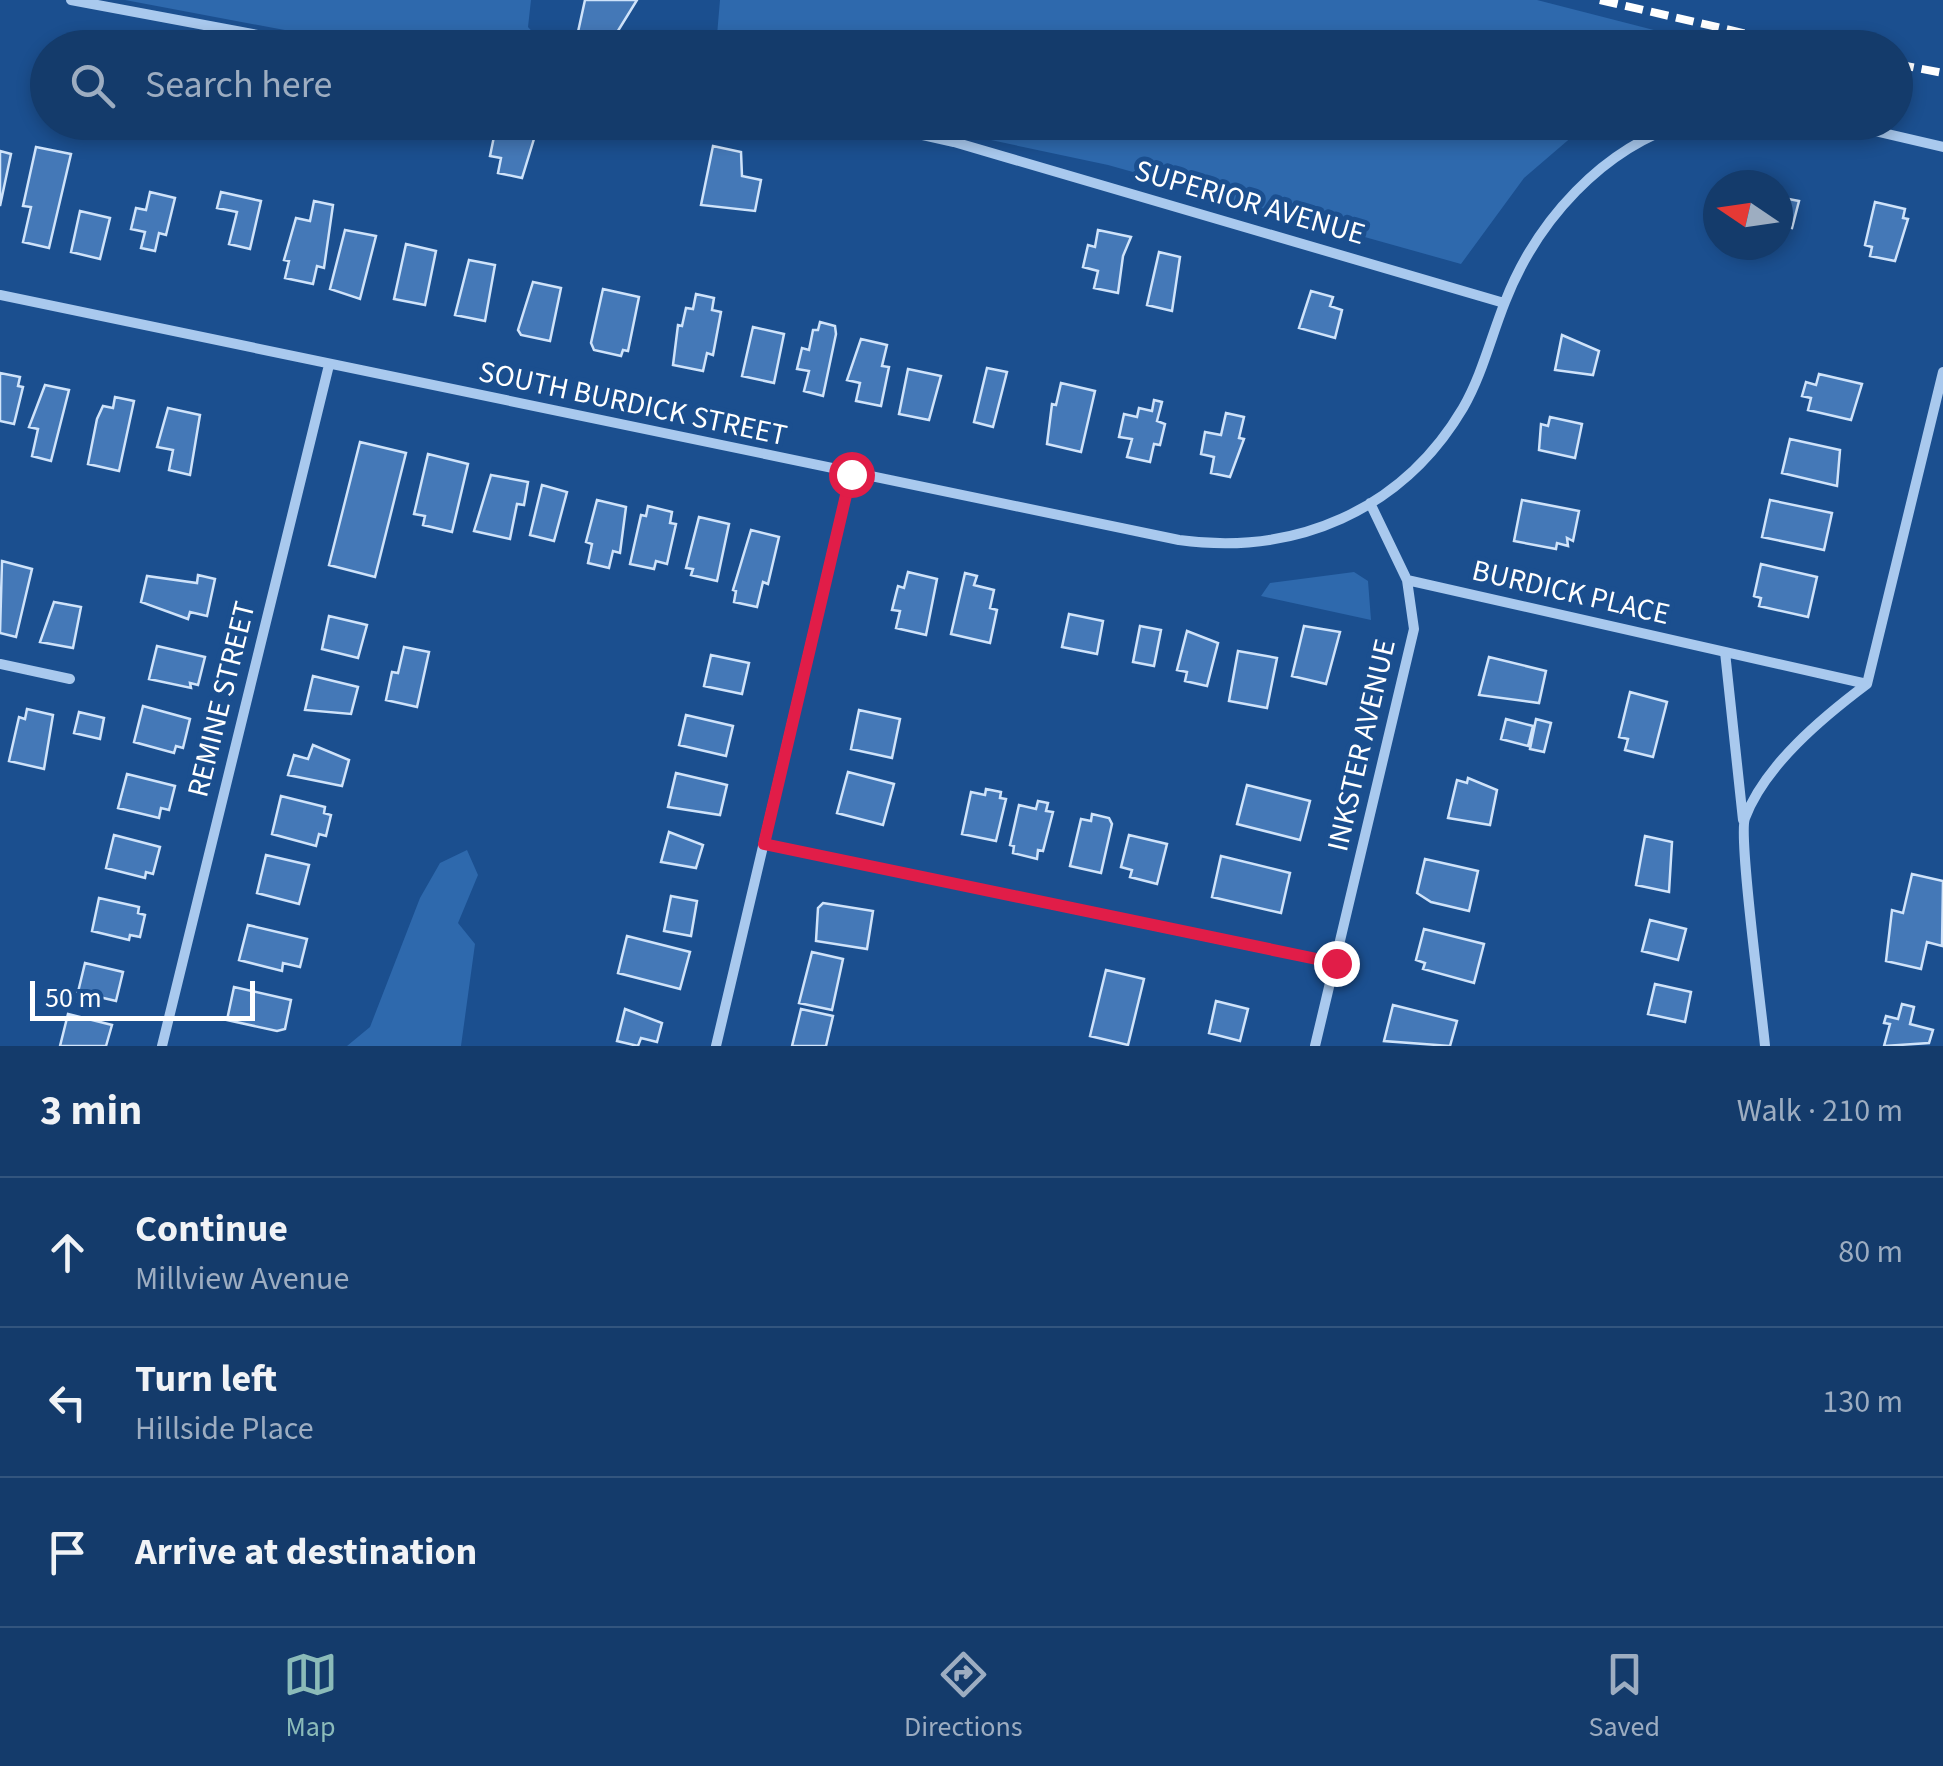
<!DOCTYPE html>
<html lang="en">
<head>
<meta charset="utf-8">
<style>
  :root { --surface:#143b6b; --page:#214673; --text:#f1f3f6; --muted:#9dadc1; --line:#33557e; --accent:#8bbbb9 }
  body { margin:0; font-family:"Source Sans 3",sans-serif; background:var(--page); color:var(--text) }
  .compass { position:absolute; left:1703px; top:170px; width:90px; height:90px; border-radius:50%; background:var(--surface); box-shadow:0 5px 15px #0003; rotate:283deg }
  .scale { position:absolute; left:30px; bottom:25px; width:225px; box-sizing:border-box; padding-left:10px; border:5px solid #fff; border-top:0; font-size:28px; line-height:35px; white-space:nowrap; color:#fff; -webkit-text-stroke:8px #1b4f8f; paint-order:stroke }
  .stop { position:absolute; width:30px; height:30px; margin:-22px; border:8px solid #e11d48; border-radius:50%; background:#fff }
  .stop.end { background:#e11d48; border-color:#fff; box-shadow:0 2px 10px #0008 }
  .list { margin:0; padding:0; list-style:none }
  h2 { display:flex; justify-content:space-between; align-items:center; height:130px; margin:0; padding:0 40px; font-size:42px }
  h2 small { font-size:32px; font-weight:400; color:var(--muted) }
  .list li { display:grid; grid-template-columns:65px 1fr auto; gap:30px; align-items:center; box-sizing:border-box; height:150px; padding:0 40px; border-top:2px solid var(--line) }
  .list b { display:block; font-size:38px; white-space:nowrap }
  .list p { margin:0; font-size:32px; white-space:nowrap; color:var(--muted) }
  .list em { font-size:32px; font-style:normal; color:var(--muted) }
  .icon { flex:none; width:55px; height:55px; fill:none; stroke:currentColor; stroke-width:2; stroke-linecap:round; stroke-linejoin:round }
  .map { position:relative; flex:none; width:1943px; height:1046px; overflow:hidden }
  .search { position:absolute; background:var(--surface); box-shadow:0 5px 15px #0003; left:30px; right:30px; top:30px; height:110px; display:flex; align-items:center; gap:25px; box-sizing:border-box; padding:0 35px; border-radius:55px; color:var(--muted); font-size:38px }
  .sheet { height:580px; background:var(--surface) }
  nav { display:flex; justify-content:space-around; align-items:center; box-sizing:border-box; height:140px; border-top:2px solid var(--line); background:var(--surface); font-size:28px; color:var(--muted) }
  nav a { display:grid; justify-items:center; gap:5px }
  nav .on { color:var(--accent) }
  .map>svg:first-child { display:block }
</style>
</head>
<body>
<div class="map">
<svg width="1943" height="1046" viewBox="0 0 1943 1046">
  <rect width="100%" height="100%" fill="#1b4f8f"/>
  <path fill="#2e69ad" d="M125 0H531L528 27 546 47H375Z
    M720 0H1537L1720 47H716Z
    M911 123 1588 122V123L1524 178 1461 264 1108 165Z
    M1354 572 1368 581 1371 620 1261 596 1270 583Z
    M467 850 478 875 458 923 475 944 461 1046H347L370 1027 420 898 440 863Z"/>
  <path fill="#4478b7" stroke="#cfe3fa" stroke-width="2.5" d="M585 0H637L608 47 576 41Z
    M497 122 537 129 522 178 498 173 501 158 490 156Z
    M713 146 741 152 742 176 761 180 755 211 701 205Z
    M36 147 71 154 49 248 23 242 31 207 23 206Z
    M0 151 11 154 0 206Z
    M150 192 175 198 166 235 159 233 155 251 141 248 145 232 131 229 136 208 146 210Z
    M221 192 261 201 250 249 229 244 237 212 217 208Z
    M1778 197 1799 201 1792 228 1778 225Z
    M314 201 333 205 324 268 317 266 313 284 285 278 289 261 284 260 296 218 310 221Z
    M1875 202 1905 209 1903 218 1908 219 1895 261 1870 256 1872 247 1865 245Z
    M80 211 110 218 100 259 71 252Z
    M345 230 376 236 360 299 330 289Z
    M1098 230 1131 237 1123 256 1118 293 1094 288 1098 271 1083 267 1088 245 1095 247Z
    M406 244 436 251 425 305 394 299Z
    M1159 252 1180 257 1172 311 1147 305Z
    M469 260 495 265 485 321 455 315Z
    M533 282 561 288 550 341 521 335 518 330Z
    M603 289 639 297 628 351 623 350 621 356 594 350 591 343Z
    M1311 291 1333 297 1330 306 1342 310 1335 338 1299 328Z
    M696 294 714 298 712 310 721 312 713 355 707 353 703 371 673 365 678 325 682 326 686 308 693 309Z
    M820 322 835 326 836 334 823 396 804 391 809 371 797 369 802 348 809 350 813 330H818Z
    M753 327 784 334 774 383 742 376Z
    M1562 335 1599 351 1593 375 1555 370Z
    M861 339 887 345 882 366 889 367 881 406 856 401 860 383 847 380Z
    M987 368 1007 372 993 427 974 422Z
    M908 369 941 376 929 420 899 414Z
    M0 373 20 377 18 386 23 387 14 424 0 421Z
    M1819 374 1862 384 1851 420 1808 410 1811 398 1802 396 1806 382 1816 385Z
    M1061 383 1095 391 1081 452 1047 444 1052 404 1056 405Z
    M45 385 69 390 51 461 32 456 38 429 29 427Z
    M115 397 134 401 119 471 88 464 97 419 103 406 113 408Z
    M1154 400 1162 402 1157 421 1165 424 1160 445 1154 444 1150 462 1127 457 1132 439 1119 437 1124 414 1137 417 1139 408 1152 411Z
    M168 408 200 415 190 475 169 470 173 450 157 447Z
    M1226 413 1244 417 1239 438 1244 439 1230 477 1211 473 1214 457 1201 454 1205 432 1221 435Z
    M1550 417 1582 424 1575 458 1539 450 1541 424 1548 426Z
    M1790 439 1840 450 1837 486 1782 473Z
    M360 442 406 453 375 577 329 565Z
    M428 454 468 464 452 532 423 525 425 516 414 514Z
    M491 475 528 482 524 505 517 504 510 539 474 531Z
    M542 485 567 492 554 541 530 535Z
    M597 500 626 507 620 553 613 551 609 568 588 563 592 544 586 542Z
    M1522 500 1579 511 1573 541 1567 538 1568 546 1557 543 1556 549 1514 541Z
    M1770 500 1832 513 1824 550 1762 537Z
    M648 506 672 512 670 523 676 524 667 564 656 561 654 569 630 564 641 515 646 516Z
    M699 517 729 524 717 581 691 575 693 569 686 568Z
    M751 530 779 537 768 584 763 582 757 607 734 602 736 591 733 590Z
    M2 561 32 569 16 637 0 633Z
    M1761 564 1817 577 1808 617 1759 606 1761 598 1754 596Z
    M908 572 937 579 926 635 896 628 900 611 892 610 898 586 904 588Z
    M965 573 977 576 974 585 994 590 990 608 997 610 990 643 951 634Z
    M198 575 215 579 207 616 190 612 188 619 141 602 147 576 197 583Z
    M54 602 81 607 73 648 40 642Z
    M1069 614 1103 621 1097 654 1062 647Z
    M329 616 367 625 358 658 322 649Z
    M1140 626 1161 630 1154 666 1133 662Z
    M1304 626 1340 632 1326 684 1292 676Z
    M1187 631 1218 643 1207 686 1185 681 1187 672 1177 670Z
    M157 646 205 657 198 685 190 683 191 688 149 679Z
    M404 647 429 652 417 707 386 700 392 672 398 673Z
    M1238 651 1277 658 1267 708 1229 701Z
    M711 655 749 663 742 694 704 686Z
    M1489 657 1546 671 1539 703 1479 695Z
    M313 676 358 687 351 714 305 710Z
    M1630 692 1667 702 1653 757 1625 750 1628 739 1619 737Z
    M143 706 190 719 183 748 176 746 174 753 134 742Z
    M27 709 53 715 44 769 9 761 19 717 25 719Z
    M859 710 900 719 892 758 851 749Z
    M79 712 104 718 100 739 74 733Z
    M686 715 733 726 726 756 679 745Z
    M1506 719 1533 726 1528 746 1501 739Z
    M1536 719 1551 723 1544 752 1530 749Z
    M313 745 349 760 342 786 288 775 294 755 308 759Z
    M848 772 894 784 883 825 837 813Z
    M676 773 727 785 720 815 668 807Z
    M127 774 175 786 169 810 161 808 159 818 118 808Z
    M1468 778 1497 790 1490 825 1448 818 1457 780 1467 783Z
    M1247 785 1310 801 1300 840 1237 824Z
    M986 789 1001 792 1000 798 1006 799 996 841 962 834 971 792 985 795Z
    M281 796 325 807 324 813 331 815 326 836 319 834 316 846 272 834Z
    M1038 801 1048 803 1046 811 1053 812 1043 851 1038 850 1037 859 1013 853 1014 846 1010 845 1019 805 1036 809Z
    M1092 814 1109 818 1112 824 1101 873 1070 866 1081 819 1091 821Z
    M669 832 703 845 696 868 661 862Z
    M114 835 160 847 153 874 146 872 145 878 106 868Z
    M1129 835 1167 844 1157 884 1130 877 1132 870 1121 867Z
    M1645 836 1672 842 1669 892 1636 885Z
    M266 855 309 865 299 904 257 893Z
    M1221 856 1290 873 1281 913 1212 897Z
    M1425 859 1478 871 1469 911 1431 902 1417 893Z
    M1912 874 1943 881 1942 946 1927 942 1921 969 1886 961 1892 910 1903 913Z
    M671 896 697 901 691 936 664 931Z
    M99 898 139 907 138 913 145 915 140 937 130 935 129 940 92 931Z
    M823 903 873 911 867 949 816 941 818 908Z
    M1650 920 1686 929 1678 960 1642 951Z
    M248 925 307 939 300 967 283 963 282 971 239 960Z
    M1424 929 1484 944 1474 983 1423 969 1425 963 1416 960Z
    M627 936 690 952 680 989 618 973Z
    M812 952 843 959 832 1010 799 1003Z
    M85 963 123 972 116 1001 78 992Z
    M1106 970 1144 979 1128 1045 1090 1036Z
    M1655 984 1691 992 1685 1022 1648 1014Z
    M234 987 291 1000 285 1029 277 1031 227 1020Z
    M1216 1001 1248 1009 1240 1041 1209 1033Z
    M1902 1004 1914 1007 1910 1024 1933 1030 1929 1043 1884 1046 1890 1024 1884 1023 1886 1016 1898 1019Z
    M1393 1005 1457 1021 1450 1046 1384 1041Z
    M625 1009 662 1023 657 1042 641 1038 638 1046 617 1041Z
    M801 1009 833 1016 826 1046H792Z
    M68 1014 112 1025 106 1046H60Z"/>
  <g fill="none" stroke-linecap="round" stroke-linejoin="round">
    <path stroke="#a9c9ee" stroke-width="10" d="M71 0 327 48
      M865 122 954 142 1504 303
      M1836 122 1943 147
      M0 295 1179 540C1295 556 1402 511 1463 408 1482 375 1491 337 1505 302 1536 222 1602 147 1688 122
      M1407 580 1867 684
      M1725 652 1743 820
      M0 664 70 679
      M1867 684 1943 372
      M764 844 1335 963
      M162 1046 329 365
      M716 1046 851 473
      M1315 1046 1414 629 1407 580 1370 503
      M1765 1046C1762 1012 1738 837 1745 818 1765 765 1823 717 1867 684"/>
    <path stroke="#fff" stroke-width="8" stroke-dasharray="18 8" stroke-linecap="butt" d="M1600 0 1808 48
      M1896 64 1943 73"/>
  </g>
  <g fill="none" stroke-linecap="round" stroke-linejoin="round">
    <path stroke="#e11d48" stroke-width="12" d="M851 474 764 844 1336 963"/>
  </g>
  <g text-anchor="middle" stroke-width="10" stroke-linejoin="round" paint-order="stroke">
    <g font-size="30" fill="#fff" stroke="#1b4f8f">
      <text transform="translate(1250 202) rotate(16)" y="10">SUPERIOR AVENUE</text>
      <text transform="translate(633 403) rotate(12)" y="10">SOUTH BURDICK STREET</text>
      <text transform="translate(1571 592) rotate(13)" y="10">BURDICK PLACE</text>
      <text transform="translate(221 699) rotate(-76)" y="10">REMINE STREET</text>
      <text transform="translate(1361 745) rotate(-77)" y="10">INKSTER AVENUE</text>
    </g>
  </g>
</svg>
<svg class="compass" viewBox="-18 -18 36 36"><path d="M0-13l5 13h-10z" fill="#e53935"/><path d="M0 13l5-13h-10z" fill="#9dadc1"/></svg>
<div class="scale">50 m</div>
<div class="stop" style="left:851px;top:474px"></div>
<div class="stop end" style="left:1336px;top:963px"></div>
<div class="search"><svg class="icon" aria-label="search" viewBox="0 0 24 24"><circle cx="10" cy="10" r="6"/><path d="M15 15l6 6"/></svg>Search here</div>
</div>
<section class="sheet">
<h2>3 min<small>Walk · 210 m</small></h2>
<ul class="list">
<li><svg class="icon" aria-label="ahead" viewBox="0 0 24 24"><path d="M12 20V5M6 11l6-6 6 6"/></svg><div><b>Continue</b><p>Millview Avenue</p></div><em>80 m</em></li>
<li><svg class="icon" aria-label="left" viewBox="0 0 24 24"><path d="M17 20v-9H6M10 6l-5 5 5 5"/></svg><div><b>Turn left</b><p>Hillside Place</p></div><em>130 m</em></li>
<li><svg class="icon" aria-label="arrive" viewBox="0 0 24 24"><path d="M6 21V4h12l-3 4 3 4H6"/></svg><div><b>Arrive at destination</b></div></li>
</ul>
</section>
<nav>
<a class="on"><svg class="icon" aria-label="map" viewBox="0 0 24 24"><path d="M3 6l6-2 6 2 6-2v14l-6 2-6-2-6 2zM9 4v14M15 6v14"/></svg>Map</a>
<a><svg class="icon" aria-label="directions" viewBox="0 0 24 24"><path d="M12 3l9 9-9 9-9-9zM9 14v-3h6M13 9l2 2-2 2"/></svg>Directions</a>
<a><svg class="icon" aria-label="saved" viewBox="0 0 24 24"><path d="M7 4h10v16l-5-4-5 4z"/></svg>Saved</a>
</nav>
</body>
</html>
